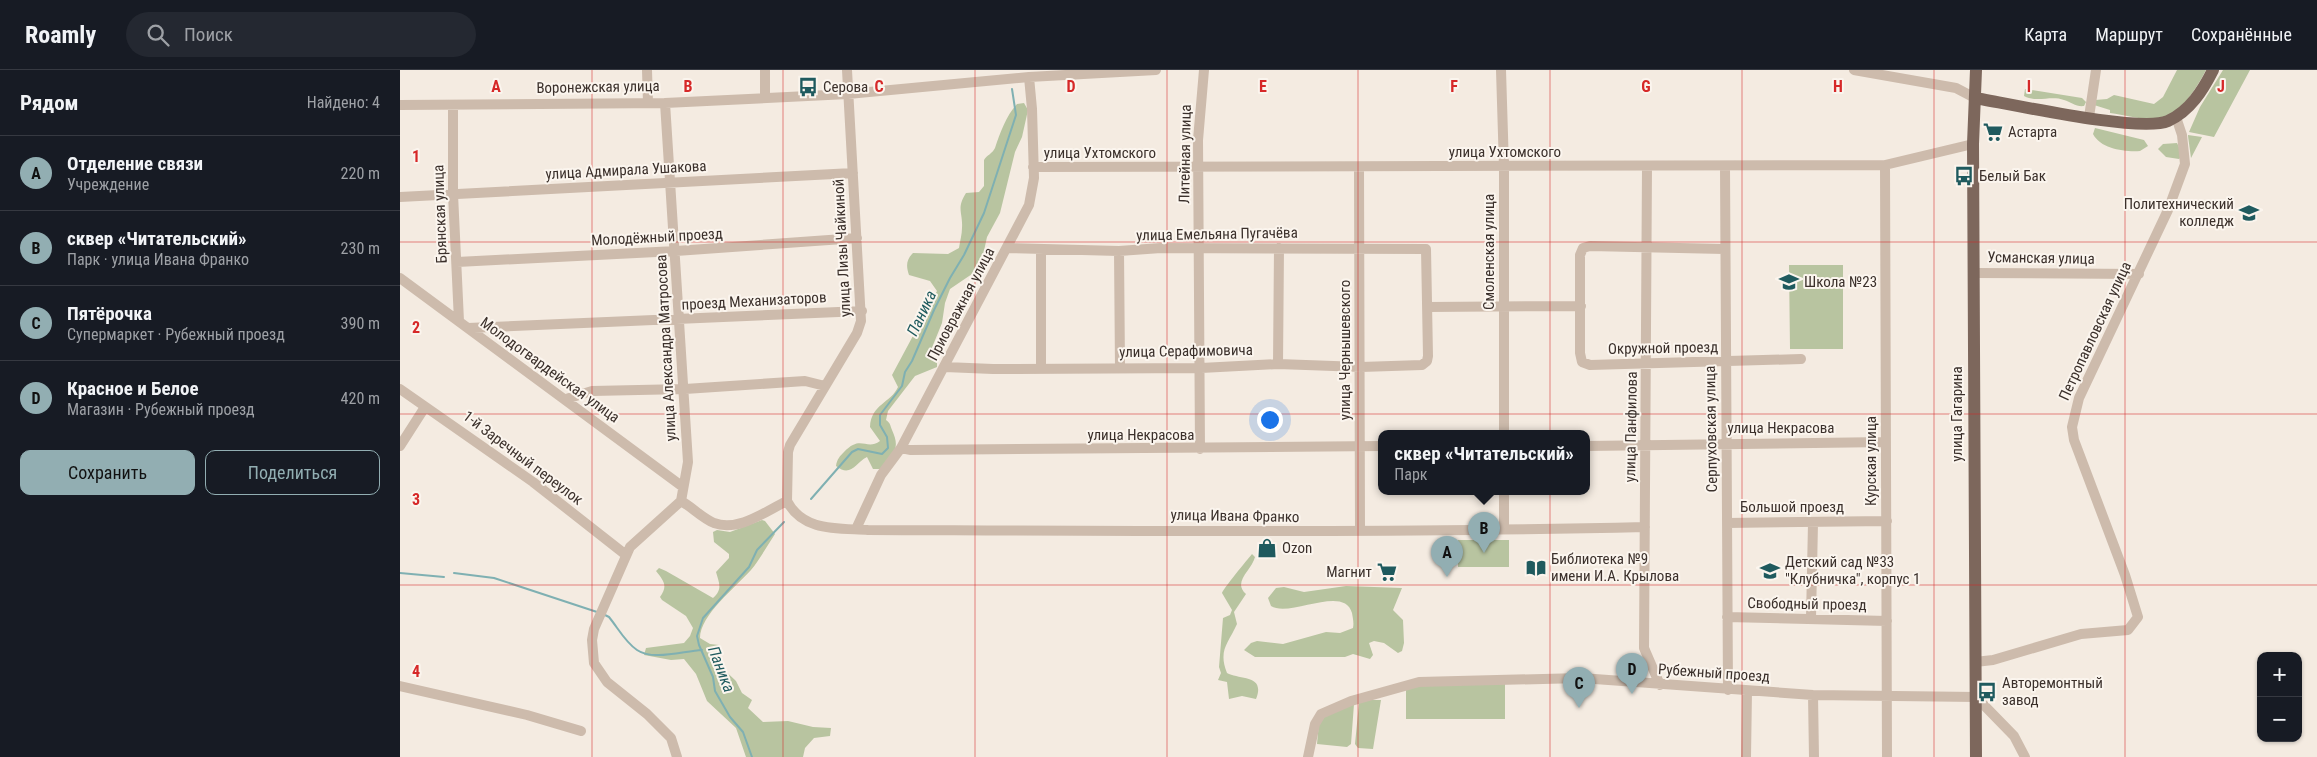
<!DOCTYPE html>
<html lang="ru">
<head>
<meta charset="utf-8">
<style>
  :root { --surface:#171b24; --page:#242831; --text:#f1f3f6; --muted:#9ea1a6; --line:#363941; --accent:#92aeb2 }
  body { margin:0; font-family:"Roboto Condensed",sans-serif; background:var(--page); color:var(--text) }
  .controls { position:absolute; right:15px; bottom:15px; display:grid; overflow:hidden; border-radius:10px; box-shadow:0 1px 4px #0004 }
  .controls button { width:45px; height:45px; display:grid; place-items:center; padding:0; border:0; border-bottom:1px solid var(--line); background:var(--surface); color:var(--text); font:25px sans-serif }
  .you { position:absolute; left:869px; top:349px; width:18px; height:18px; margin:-12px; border:4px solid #fff; border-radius:50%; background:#1a73e8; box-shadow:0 0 0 8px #1a73e833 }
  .badge { display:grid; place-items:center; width:32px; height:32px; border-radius:50%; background:var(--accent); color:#111; font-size:16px; font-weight:700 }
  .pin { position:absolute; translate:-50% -41px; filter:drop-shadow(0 1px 2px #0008) }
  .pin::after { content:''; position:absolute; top:26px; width:18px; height:15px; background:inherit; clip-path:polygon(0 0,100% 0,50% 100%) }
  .popup { position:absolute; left:978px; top:360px; width:212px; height:65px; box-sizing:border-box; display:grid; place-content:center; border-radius:10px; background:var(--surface); filter:drop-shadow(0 1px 4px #0005); font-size:16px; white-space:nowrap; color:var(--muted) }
  .popup b { font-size:19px; color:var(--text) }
  .popup::after { content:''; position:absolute; left:50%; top:100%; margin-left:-10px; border:10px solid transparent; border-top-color:var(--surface) }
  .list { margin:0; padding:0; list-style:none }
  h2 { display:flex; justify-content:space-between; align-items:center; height:65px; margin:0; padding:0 20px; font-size:21px }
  h2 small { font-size:16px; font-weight:400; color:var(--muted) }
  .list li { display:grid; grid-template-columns:32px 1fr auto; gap:15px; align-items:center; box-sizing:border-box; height:75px; padding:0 20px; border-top:1px solid var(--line) }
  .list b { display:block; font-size:19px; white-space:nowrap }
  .list p { margin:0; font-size:16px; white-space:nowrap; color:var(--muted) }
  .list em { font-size:16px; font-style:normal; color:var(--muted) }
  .actions { display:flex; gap:10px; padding:15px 20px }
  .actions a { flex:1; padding:11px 0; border:1px solid var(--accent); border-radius:10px; text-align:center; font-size:18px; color:var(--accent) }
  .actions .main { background:var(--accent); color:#111 }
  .icon { flex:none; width:28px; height:28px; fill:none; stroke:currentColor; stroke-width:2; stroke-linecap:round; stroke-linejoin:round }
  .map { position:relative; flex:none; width:1917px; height:687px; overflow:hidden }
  header { display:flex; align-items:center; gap:30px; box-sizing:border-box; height:70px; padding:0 25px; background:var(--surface); border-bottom:1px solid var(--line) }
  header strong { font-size:24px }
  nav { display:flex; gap:28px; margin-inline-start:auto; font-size:18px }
  .search { width:350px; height:45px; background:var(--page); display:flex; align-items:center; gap:12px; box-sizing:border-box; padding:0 18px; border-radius:28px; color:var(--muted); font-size:19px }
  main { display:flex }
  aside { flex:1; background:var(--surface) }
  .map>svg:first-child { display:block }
</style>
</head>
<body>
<header>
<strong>Roamly</strong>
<div class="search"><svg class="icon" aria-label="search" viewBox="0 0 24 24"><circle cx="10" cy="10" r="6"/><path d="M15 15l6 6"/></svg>Поиск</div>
<nav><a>Карта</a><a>Маршрут</a><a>Сохранённые</a></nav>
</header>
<main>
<aside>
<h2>Рядом<small>Найдено: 4</small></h2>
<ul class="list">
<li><span class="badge">A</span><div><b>Отделение связи</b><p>Учреждение</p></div><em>220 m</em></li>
<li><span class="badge">B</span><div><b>сквер «Читательский»</b><p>Парк · улица Ивана Франко</p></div><em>230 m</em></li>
<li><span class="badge">C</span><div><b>Пятёрочка</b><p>Супермаркет · Рубежный проезд</p></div><em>390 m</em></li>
<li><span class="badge">D</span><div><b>Красное и Белое</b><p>Магазин · Рубежный проезд</p></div><em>420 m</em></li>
</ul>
<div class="actions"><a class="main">Сохранить</a><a>Поделиться</a></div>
</aside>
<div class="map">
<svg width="1917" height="687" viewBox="0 0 1917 687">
  <rect width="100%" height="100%" fill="#f4ebe1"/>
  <path fill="#b8c4a0" d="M1777 0H1806C1797 17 1780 47 1757 49 1742 50 1725 45 1710 43V40L1694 35 1695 30 1707 29 1714 25 1754 34 1763 27Z
    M1823 0H1850L1814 67 1789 62 1800 37Z
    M1625 19 1682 28 1686 32 1684 36C1676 37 1671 32 1664 30 1651 25 1637 33 1624 26Z
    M624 33 628 40 622 67 615 82 600 143 587 167 582 190 572 204 550 219 545 233 542 253 529 285 537 293V297L515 306 488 341 486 350C491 354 490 355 492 360 501 380 493 382 481 399H473L467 387C455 393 451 408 436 396 437 389 440 386 444 382 461 364 466 381 480 371L470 357C471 334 491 333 498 317L492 305 537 221 530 211 509 205C506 196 506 190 513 183L548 184 559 178C560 171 562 164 562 158 563 142 556 139 566 123L579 122 584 116V90C587 85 592 84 595 78 600 63 606 46 617 34Z
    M1695 58 1744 70 1748 76 1740 81C1724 82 1701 79 1693 64Z
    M1788 65 1802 67 1791 88 1788 66Z
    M1777 73 1783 85 1779 89 1766 87 1758 79 1763 74Z
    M1389 195H1443V279H1390Z
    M362 450 365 451 375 464C367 476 360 489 351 500 336 517 300 545 300 568L310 574 319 575 321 578 318 594 336 611 342 623 352 630 348 638 363 652 388 651 413 657 431 658 430 666 414 668 405 678 403 687H346L336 658 307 631 296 604 284 589 271 590 244 585 246 578 284 573 290 566 293 558 286 546 262 530 260 527C268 516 264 511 256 501L259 498 266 501 313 528C323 519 319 513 316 502L329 488V484L314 472 313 462 317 460 330 462Z
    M1058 470H1109V497H1058Z
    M852 484 855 487C852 500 832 512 846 524L834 542 837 554C828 574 818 580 827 603 839 610 866 604 856 629L842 626 829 629 827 612 818 610 821 603 819 597 823 548 830 545 832 540 822 523C823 519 847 490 852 484Z
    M946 516 1002 518 993 540 1003 550 1004 573 1002 581 998 583 984 573 974 571 969 573 973 585 970 589 953 584 945 587H855L844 580 851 573 857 571 883 574 926 562 940 563 953 558C954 553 953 549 952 543 944 514 890 548 871 536L868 528 876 518 884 517 904 522Z
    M1105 614V649H1006V619L1021 616Z
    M970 630H981L973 679 958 678 955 674 959 633Z
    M954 634 951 674 947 677 917 674 919 652 922 648Z"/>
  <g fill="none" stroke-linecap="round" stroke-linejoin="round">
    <path stroke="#7fb0b2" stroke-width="2" d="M411 429 452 382 458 379 482 384 488 378 487 367 480 355V345L502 316 505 302 512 291 534 240 550 208 564 185 584 143 616 45 612 19
      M0 503 44 507
      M54 503 94 508 197 542
      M205 545 209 547C218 558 225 572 237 580 253 591 283 581 302 580
      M352 687 343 662 330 647 315 621 313 607 299 575 297 566 303 548 349 497 357 480 384 452"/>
    <path stroke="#cdbbac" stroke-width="10" d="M247 0 248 33
      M1101 0 1104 97V364
      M1454 0 1556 18 1575 28
      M365 27V0
      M265 33 288 392 281 431
      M0 35 265 33 448 24 629 7 756 0
      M53 36V124L59 251
      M1689 47 1696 0
      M1485 95 1487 687
      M633 97 1485 95 1573 74
      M1247 97 1244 578 1260 615
      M1325 97 1328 620
      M959 98 960 461
      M0 127 453 103
      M1324 179 1190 176 1183 178 1180 185V283L1182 292 1190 295 1401 289
      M641 180V297
      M719 181 720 298
      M57 192 276 181 457 168
      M1573 203 1739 204
      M0 208 283 417
      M1028 237 1181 236
      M68 258 462 241
      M878 294 879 178
      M545 297 593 299 801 298 878 294 961 297 1022 295 1027 291 1028 286 1026 179 761 178 719 181 608 178
      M0 319 133 412 226 485
      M166 329 192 321 285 319 405 311 425 316
      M0 376 25 337
      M1186 376 1486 372
      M501 378 511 380 982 376
      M800 379 798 70 804 0
      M387 431C403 462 438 458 468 460 727 461 986 463 1245 457
      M387 431 388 382 390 375 457 263 461 251 447 0
      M1327 453 1487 451
      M456 459 481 405 501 378 629 135 634 108 632 39 629 7
      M1104 459V422
      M1327 547 1487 551
      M1411 548 1413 453
      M1575 592 1593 590 1681 564 1728 560 1738 547 1725 505 1674 370 1672 357 1679 328 1768 140 1785 94 1782 65 1776 47
      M0 616 127 645 181 661
      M1413 625 1414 687
      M277 687 271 668 247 644 207 612 194 593 192 570 194 559 230 477 281 431C292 437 302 448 314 453 339 462 366 441 387 431
      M908 687 915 654 921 644 951 631 1019 612 1181 608 1413 625 1576 627 1614 666 1625 687
      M1346 687 1347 621"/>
    <path stroke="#7d675c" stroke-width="12" d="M1575 28C1611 34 1741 63 1768 51 1790 41 1803 20 1813 0
      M1576 687 1573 74 1576 0"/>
  </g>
  <path fill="none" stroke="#d62828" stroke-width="1" stroke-opacity="0.55" d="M192 0V687M383 0V687M575 0V687M767 0V687M958 0V687M1150 0V687M1342 0V687M1534 0V687M1725 0V687M0 172H1917M0 344H1917M0 515H1917"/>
  <defs>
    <symbol id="bus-bare" viewBox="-9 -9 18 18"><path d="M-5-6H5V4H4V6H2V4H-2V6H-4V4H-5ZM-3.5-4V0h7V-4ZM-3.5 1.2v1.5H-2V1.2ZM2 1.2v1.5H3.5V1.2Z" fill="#1f5a5e" stroke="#fbf5ee" stroke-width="2.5" paint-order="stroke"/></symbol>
    <symbol id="supermarket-bare" viewBox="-9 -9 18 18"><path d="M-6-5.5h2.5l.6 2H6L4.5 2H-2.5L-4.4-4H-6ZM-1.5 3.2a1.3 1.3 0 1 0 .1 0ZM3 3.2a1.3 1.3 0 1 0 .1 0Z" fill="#1f5a5e" stroke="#fbf5ee" stroke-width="2.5" paint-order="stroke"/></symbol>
    <symbol id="university-bare" viewBox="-9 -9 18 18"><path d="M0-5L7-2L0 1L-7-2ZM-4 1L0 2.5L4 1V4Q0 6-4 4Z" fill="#1f5a5e" stroke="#fbf5ee" stroke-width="2.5" paint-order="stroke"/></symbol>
    <symbol id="school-bare" viewBox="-9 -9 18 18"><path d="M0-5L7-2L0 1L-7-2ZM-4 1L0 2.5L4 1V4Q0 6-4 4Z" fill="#1f5a5e" stroke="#fbf5ee" stroke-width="2.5" paint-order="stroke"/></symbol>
    <symbol id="shop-bare" viewBox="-9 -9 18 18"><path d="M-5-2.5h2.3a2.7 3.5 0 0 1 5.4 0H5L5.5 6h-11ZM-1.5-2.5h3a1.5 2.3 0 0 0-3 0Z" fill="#1f5a5e" stroke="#fbf5ee" stroke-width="2.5" paint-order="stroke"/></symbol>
    <symbol id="library-bare" viewBox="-9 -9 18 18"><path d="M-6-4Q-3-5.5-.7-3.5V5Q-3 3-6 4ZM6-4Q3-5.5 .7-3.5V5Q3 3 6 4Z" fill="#1f5a5e" stroke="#fbf5ee" stroke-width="2.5" paint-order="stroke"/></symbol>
  </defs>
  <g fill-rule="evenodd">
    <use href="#bus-bare" x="394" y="3" width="28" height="28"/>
    <use href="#supermarket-bare" x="1579" y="48" width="28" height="28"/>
    <use href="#bus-bare" x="1550" y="92" width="28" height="28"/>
    <use href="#university-bare" x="1835" y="129" width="28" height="28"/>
    <use href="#school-bare" x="1375" y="198" width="28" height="28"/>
    <use href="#shop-bare" x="853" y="464" width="28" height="28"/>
    <use href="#library-bare" x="1122" y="484" width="28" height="28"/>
    <use href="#school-bare" x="1356" y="487" width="28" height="28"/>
    <use href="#supermarket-bare" x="973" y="488" width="28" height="28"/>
    <use href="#bus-bare" x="1573" y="608" width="28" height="28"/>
  </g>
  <g text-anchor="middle" stroke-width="4" stroke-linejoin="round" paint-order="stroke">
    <g font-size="15" fill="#3b302b" stroke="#fbf5ee">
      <text transform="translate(198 17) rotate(-1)" y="5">Воронежская улица</text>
      <text x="1105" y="87">улица Ухтомского</text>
      <text x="700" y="88">улица Ухтомского</text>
      <text transform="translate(785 84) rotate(-89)" y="5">Литейная улица</text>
      <text transform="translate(226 100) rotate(-3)" y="5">улица Адмирала Ушакова</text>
      <text transform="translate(40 144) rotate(-92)" y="5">Брянская улица</text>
      <text transform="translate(817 164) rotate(-1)" y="5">улица Емельяна Пугачёва</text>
      <text transform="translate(257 167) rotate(-3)" y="5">Молодёжный проезд</text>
      <text transform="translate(442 178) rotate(-93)" y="5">улица Лизы Чайкиной</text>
      <text transform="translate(1089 182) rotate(-90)" y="5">Смоленская улица</text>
      <text transform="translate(1641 188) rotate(1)" y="5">Усманская улица</text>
      <text transform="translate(354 231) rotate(-3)" y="5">проезд Механизаторов</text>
      <text transform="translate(561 234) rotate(-62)" y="5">Приовражная улица</text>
      <text transform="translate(1695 261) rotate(-65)" y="5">Петропавловская улица</text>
      <text transform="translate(266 278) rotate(-93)" y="5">улица Александра Матросова</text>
      <text transform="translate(1263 278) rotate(-1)" y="5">Окружной проезд</text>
      <text transform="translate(945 280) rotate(-90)" y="5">улица Чернышевского</text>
      <text transform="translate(786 281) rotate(-1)" y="5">улица Серафимовича</text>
      <text transform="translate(150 300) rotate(36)" y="5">Молодогвардейская улица</text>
      <text transform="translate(1557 344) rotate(-90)" y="5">улица Гагарина</text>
      <text transform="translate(1231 357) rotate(-89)" y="5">улица Панфилова</text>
      <text x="1381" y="363">улица Некрасова</text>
      <text transform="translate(1311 359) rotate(-91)" y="5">Серпуховская улица</text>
      <text x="741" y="370">улица Некрасова</text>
      <text transform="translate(123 388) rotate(37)" y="5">1-й Заречный переулок</text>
      <text transform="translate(1471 391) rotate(-90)" y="5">Курская улица</text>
      <text x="1392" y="442">Большой проезд</text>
      <text transform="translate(835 446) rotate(1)" y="5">улица Ивана Франко</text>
      <text transform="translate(1407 534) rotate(1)" y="5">Свободный проезд</text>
      <text transform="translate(1314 603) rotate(4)" y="5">Рубежный проезд</text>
    </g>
    <g font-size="15" fill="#3b302b" stroke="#fbf5ee" text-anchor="start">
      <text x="423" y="22">Серова</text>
      <text x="1608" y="67">Астарта</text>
      <text x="1579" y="111">Белый Бак</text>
      <text x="1834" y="139" text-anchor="end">Политехнический<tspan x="1834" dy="17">колледж</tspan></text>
      <text x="1404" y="217">Школа №23</text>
      <text x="882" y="483">Ozon</text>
      <text x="1151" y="494">Библиотека №9<tspan x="1151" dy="17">имени И.А. Крылова</tspan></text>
      <text x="1385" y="497">Детский сад №33<tspan x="1385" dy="17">"Клубничка", корпус 1</tspan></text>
      <text x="972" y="507" text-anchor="end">Магнит</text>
      <text x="1602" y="618">Авторемонтный<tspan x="1602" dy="17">завод</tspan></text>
    </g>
    <g font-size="16" font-style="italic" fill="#1f5a5e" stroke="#fbf5ee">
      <text transform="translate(521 243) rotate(-65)" y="6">Паника</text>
      <text transform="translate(322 599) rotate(69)" y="6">Паника</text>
    </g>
  </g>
  <g font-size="16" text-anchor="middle" font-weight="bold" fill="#d62828" stroke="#fbf5ee" stroke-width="4" stroke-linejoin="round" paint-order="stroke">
    <text x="96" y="22">A</text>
    <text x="288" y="22">B</text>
    <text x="479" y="22">C</text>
    <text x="671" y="22">D</text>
    <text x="863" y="22">E</text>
    <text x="1054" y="22">F</text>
    <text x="1246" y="22">G</text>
    <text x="1438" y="22">H</text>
    <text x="1629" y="22">I</text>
    <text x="1821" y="22">J</text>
    <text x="16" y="92">1</text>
    <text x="16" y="263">2</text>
    <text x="16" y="435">3</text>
    <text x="16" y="607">4</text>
  </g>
</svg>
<div class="controls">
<button>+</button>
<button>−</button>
</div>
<div class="you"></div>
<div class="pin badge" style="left:1047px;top:507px">A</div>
<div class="pin badge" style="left:1084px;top:483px">B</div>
<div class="popup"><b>сквер «Читательский»</b>Парк</div>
<div class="pin badge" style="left:1179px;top:638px">C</div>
<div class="pin badge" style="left:1232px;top:624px">D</div>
</div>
</main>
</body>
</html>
